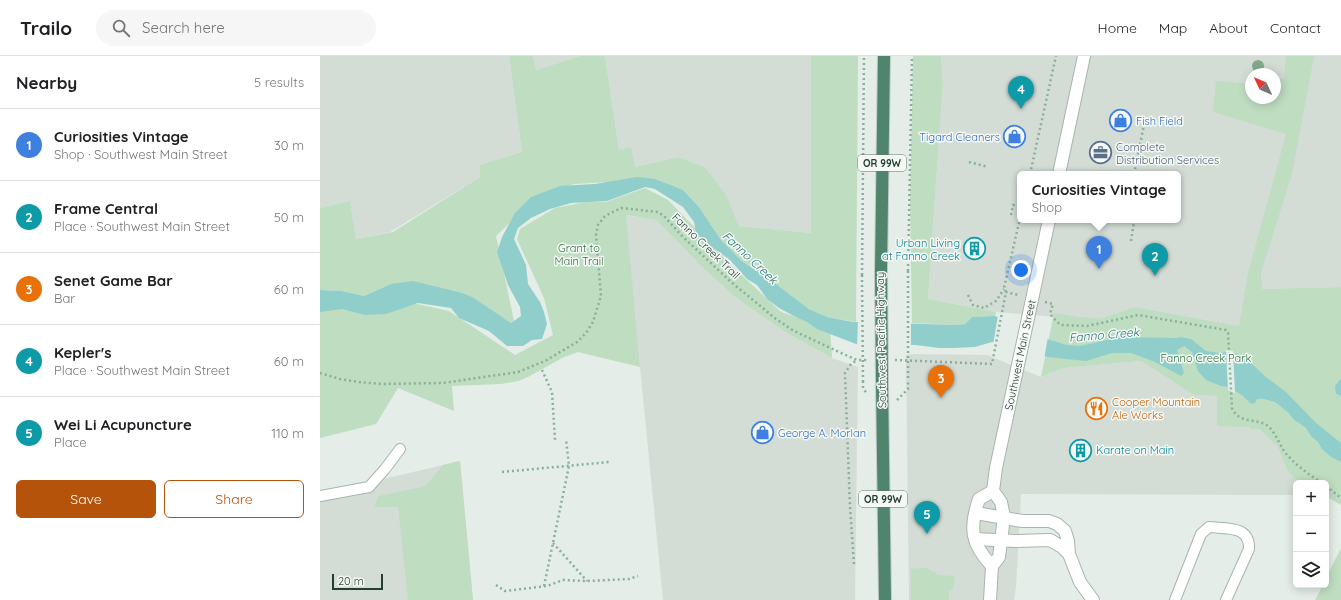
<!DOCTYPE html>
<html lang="en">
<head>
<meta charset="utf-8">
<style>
  :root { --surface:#fff; --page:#f6f6f6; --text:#202124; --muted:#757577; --line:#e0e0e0; --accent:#b45309 }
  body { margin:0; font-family:Quicksand,sans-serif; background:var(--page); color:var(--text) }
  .controls { position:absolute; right:12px; bottom:12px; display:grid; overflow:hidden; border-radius:6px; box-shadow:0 2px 10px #0003 }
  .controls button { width:36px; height:36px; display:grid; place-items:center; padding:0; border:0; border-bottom:1px solid var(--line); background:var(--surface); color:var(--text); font:20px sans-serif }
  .compass { position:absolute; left:925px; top:12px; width:36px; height:36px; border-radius:50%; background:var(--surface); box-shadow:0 2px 10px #0003; rotate:314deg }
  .scale { position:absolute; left:12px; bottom:10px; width:51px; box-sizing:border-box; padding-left:4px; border:2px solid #253e32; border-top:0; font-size:11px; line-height:14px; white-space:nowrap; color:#253e32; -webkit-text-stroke:3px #f5f9f6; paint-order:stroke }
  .you { position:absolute; left:701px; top:214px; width:14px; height:14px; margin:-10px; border:3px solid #fff; border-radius:50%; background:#1a73e8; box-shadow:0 0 0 6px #1a73e833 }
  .badge { display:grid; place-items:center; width:26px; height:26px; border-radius:50%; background:var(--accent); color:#fff; font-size:13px; font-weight:700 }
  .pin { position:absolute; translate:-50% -33px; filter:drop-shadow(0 1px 2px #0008) }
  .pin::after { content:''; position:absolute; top:21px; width:14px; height:12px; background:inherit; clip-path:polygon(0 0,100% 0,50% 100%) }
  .popup { position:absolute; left:697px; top:115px; width:164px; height:52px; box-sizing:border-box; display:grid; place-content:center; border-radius:6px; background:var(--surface); filter:drop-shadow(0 1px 3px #0005); font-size:13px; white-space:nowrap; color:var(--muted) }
  .popup b { font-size:15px; color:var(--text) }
  .popup::after { content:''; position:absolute; left:50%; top:100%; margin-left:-8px; border:8px solid transparent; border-top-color:var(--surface) }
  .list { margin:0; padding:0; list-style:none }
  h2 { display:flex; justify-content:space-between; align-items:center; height:52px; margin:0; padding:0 16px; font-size:17px }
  h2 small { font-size:13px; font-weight:400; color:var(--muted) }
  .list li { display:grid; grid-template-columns:26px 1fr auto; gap:12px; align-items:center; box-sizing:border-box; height:72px; padding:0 16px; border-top:1px solid var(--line) }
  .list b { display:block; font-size:15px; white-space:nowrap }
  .list p { margin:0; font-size:13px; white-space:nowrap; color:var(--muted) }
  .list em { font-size:13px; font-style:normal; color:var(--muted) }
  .actions { display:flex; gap:8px; padding:12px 16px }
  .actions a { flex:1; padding:9px 0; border:1px solid var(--accent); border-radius:6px; text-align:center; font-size:14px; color:var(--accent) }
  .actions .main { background:var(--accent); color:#fff }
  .icon { flex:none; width:22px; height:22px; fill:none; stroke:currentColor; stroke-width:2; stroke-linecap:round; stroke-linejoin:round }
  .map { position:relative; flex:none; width:1021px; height:544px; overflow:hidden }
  header { display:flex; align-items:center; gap:24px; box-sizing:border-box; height:56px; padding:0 20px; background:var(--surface); border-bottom:1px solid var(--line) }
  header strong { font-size:19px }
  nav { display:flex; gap:22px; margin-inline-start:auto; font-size:14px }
  .search { width:280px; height:36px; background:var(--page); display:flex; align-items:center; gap:10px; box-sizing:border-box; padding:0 14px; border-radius:22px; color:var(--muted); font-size:15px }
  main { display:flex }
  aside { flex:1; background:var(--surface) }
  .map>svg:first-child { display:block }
</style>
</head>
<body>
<header>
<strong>Trailo</strong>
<div class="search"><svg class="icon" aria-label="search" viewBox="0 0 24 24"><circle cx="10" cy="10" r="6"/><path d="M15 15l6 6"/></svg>Search here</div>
<nav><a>Home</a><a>Map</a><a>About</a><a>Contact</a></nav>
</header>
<main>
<aside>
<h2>Nearby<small>5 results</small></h2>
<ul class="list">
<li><span class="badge" style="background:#3f7fe0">1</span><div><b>Curiosities Vintage</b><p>Shop · Southwest Main Street</p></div><em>30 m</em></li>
<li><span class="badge" style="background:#0f9aa8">2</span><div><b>Frame Central</b><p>Place · Southwest Main Street</p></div><em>50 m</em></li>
<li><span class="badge" style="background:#e8710a">3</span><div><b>Senet Game Bar</b><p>Bar</p></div><em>60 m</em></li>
<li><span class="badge" style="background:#0f9aa8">4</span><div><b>Kepler's</b><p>Place · Southwest Main Street</p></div><em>60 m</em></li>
<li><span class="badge" style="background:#0f9aa8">5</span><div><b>Wei Li Acupuncture</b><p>Place</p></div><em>110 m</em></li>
</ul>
<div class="actions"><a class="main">Save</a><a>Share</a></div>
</aside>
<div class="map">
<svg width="1021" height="544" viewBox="0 0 1021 544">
  <rect width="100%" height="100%" fill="#e4ede7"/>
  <path fill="#d3ddd6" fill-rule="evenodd" d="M0 0H189L202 96 159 109 160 121 70 176 36 183 30 145 0 152Z
    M213 0H260L216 14Z
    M285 0H491V177L419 170 406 138 385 111 358 101 315 111 299 94Z
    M621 0H1021V231L942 233 919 270 815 251 784 262 737 261 676 256 608 243 623 26ZM931 18H955V42H931ZM700 118H858V164H700Z
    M305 159 336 164 382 211 416 242 465 276 512 302 538 311 535 544H343Z
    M593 298 667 299 721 321 744 312 821 305 874 339 897 340 930 371 931 373H939L957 390 968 416 979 427H976V439L701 438 696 531 694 544H589L586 299Z
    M140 405 153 544H0V438Z"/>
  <path fill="#bfddc1" d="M189 0H213L216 14 260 0H285L299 94 311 91 315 111 358 101 385 111 406 138 419 170 491 177V0H538L536 266 507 261 489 253 448 222 423 206 401 184 379 151 363 134 288 126 254 128 230 138 199 158 176 180 194 265 191 267 182 261 71 228 44 240 22 235 0 234V152L30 145 36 183 73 176 160 121 159 109 202 96Z
    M593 0H621L623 26 608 243 676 256 675 260 652 261 645 268 638 269 592 267 590 146Z
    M966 0H994L972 118 941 217 942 233 1021 231V323H1020L1016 338 1021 340V449L1006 440V427H979L968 416 957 390 939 373H930V371L897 370V340L874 339 821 305 744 312 721 321 734 257 759 261 783 262 815 251 919 270 928 217 966 78 893 56 896 25 931 28V42H955V31H956L957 23H964Z
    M325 132 348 144 412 210 461 256 510 272 512 302 465 276 416 242 382 211 336 164 306 159 320 311 258 296 242 302 208 321 198 325 181 328 132 330 134 355 78 332 56 368 0 382V249L97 248 129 255 195 299 233 279 224 242 197 183 200 173 235 152 266 146H286Z
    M140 405 153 544H88L78 451H54L59 440 106 430 123 409Z
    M1021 492V544H995L1003 529H1006V522Z
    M607 512 618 519 635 520 633 534H629V544H591V513Z"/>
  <path fill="#90cecc" d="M317 121 335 123 363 134 379 151 401 184 423 206 448 222 489 253 507 261 533 266 638 269 645 268 652 261 675 260 730 284 747 289 760 290 800 281 858 282 860 281 871 283 886 295 899 297 907 296 921 298 946 321 966 336 996 367 1021 387V406L1011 401 1002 393 998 386 991 380 986 372 978 366 974 364 969 357 955 346 944 343H937L935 347 931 348 922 339 908 331 901 330 886 324 878 315 872 296 864 290 857 294 864 317 861 320 835 306 811 297H792L766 305 728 301 672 286 655 291 633 292H619L596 289 536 288 497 273 487 266 472 259 459 252 447 243 437 229 427 223 410 204 384 185 376 176 374 166 363 151 335 133 325 131 287 145 251 147 230 153 211 162 198 172 194 183 206 209 208 228 220 246 224 256 227 268 222 283 212 284 203 290H187L169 275 139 262 131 252 98 247 66 258 45 259 22 253 0 256V234L22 235 44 240 71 228 93 225 142 237 152 241 191 267 201 260 200 251 188 229 177 196 182 181 195 157 211 141 240 130 275 128Z
    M1020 323H1021V340L1016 338 1015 330Z"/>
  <path fill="#e4ede7" d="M678 259 728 281 724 303 673 289Z
    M538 264 591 265V291L537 290Z
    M906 294 913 295 915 337 908 334Z"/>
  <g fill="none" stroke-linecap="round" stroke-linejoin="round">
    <defs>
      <path id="service" d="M0 440 49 431 65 413 80 393
        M855 544 881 478 889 471C906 473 930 469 929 493L906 544"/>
      <path id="minor" d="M656 457 702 465H729L737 468 745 475 748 485 749 498 760 526 773 544
        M655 483 695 485 730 484 742 491 749 498"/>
      <path id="tertiary" d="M739 118 764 0
        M673 435 659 443C649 472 651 488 672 510L679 501 684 461 681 446 673 435 676 412 729 164
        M670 544 672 510"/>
      <path id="trunk" d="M561 215 564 0
        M562 327 565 544"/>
    </defs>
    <use href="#service" stroke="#a7b5ad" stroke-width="12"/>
    <use href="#minor" stroke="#a7b5ad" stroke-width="14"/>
    <use href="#tertiary" stroke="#a7b5ad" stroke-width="14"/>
    <use href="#trunk" stroke="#c2c9c6" stroke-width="14"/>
    <path stroke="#87af9a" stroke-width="2.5" stroke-dasharray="2 3" stroke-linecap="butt" d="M649 106 668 111
      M710 118 736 0
      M814 118 825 64
      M691 159 693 149 700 150
      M811 185 814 166
      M588 215 592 0
      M542 219 544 0
      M686 236 684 232 700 162
      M648 239 653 249 664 252 676 245 684 233
      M725 246 733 248 730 258 737 266 741 269 767 270 818 259 906 274 908 277 912 352C919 369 938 361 949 371 955 377 959 387 964 395 974 408 988 418 1002 427
      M575 304 672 308 686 236 698 239
      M222 314 232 336 235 384
      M0 317 20 323 39 326 61 328 123 327 198 316 225 305 257 286 266 277 273 266 281 240 276 179 278 169 285 160 301 152 338 156 344 160 362 180 410 225 456 263 474 275 519 296 537 304H548
      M543 325V332L547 338
      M577 344 588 333V325
      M182 416 289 406
      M1006 430 1021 442
      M233 487 267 525
      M534 508 530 451 525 317 531 308 537 304
      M176 529 185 535 227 530 243 524 267 525 309 523 318 520
      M224 530 249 410 246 383"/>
    <use href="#service" stroke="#fff" stroke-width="10"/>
    <use href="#minor" stroke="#fff" stroke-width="12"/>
    <use href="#tertiary" stroke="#fff" stroke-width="12"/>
    <use href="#trunk" stroke="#4f846d" stroke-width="12"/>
    <defs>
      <path id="trunk-bridge" d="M561 215 562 327"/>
    </defs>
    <use href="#trunk-bridge" stroke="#c2c9c6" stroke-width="14" stroke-linecap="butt"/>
    <path stroke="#87af9a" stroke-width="2.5" stroke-dasharray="2 3" stroke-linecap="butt" d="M588 215V325
      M542 219 543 325"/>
    <use href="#trunk-bridge" stroke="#4f846d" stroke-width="12"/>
  </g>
  <circle fill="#82a98a" cx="938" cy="10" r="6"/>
  <defs>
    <symbol id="shop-ring" viewBox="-11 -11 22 22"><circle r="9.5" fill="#f5f9f6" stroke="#3f7fe0" stroke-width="1.5"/><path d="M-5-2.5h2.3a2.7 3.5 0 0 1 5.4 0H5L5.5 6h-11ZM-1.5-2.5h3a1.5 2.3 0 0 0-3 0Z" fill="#3f7fe0"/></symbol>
    <symbol id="office-ring" viewBox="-11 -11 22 22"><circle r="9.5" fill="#f5f9f6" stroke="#5c6f8a" stroke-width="1.5"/><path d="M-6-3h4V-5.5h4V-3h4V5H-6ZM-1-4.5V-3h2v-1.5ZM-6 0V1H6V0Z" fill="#5c6f8a"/></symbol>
    <symbol id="building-ring" viewBox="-11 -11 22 22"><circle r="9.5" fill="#f5f9f6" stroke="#0f9aa8" stroke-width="1.5"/><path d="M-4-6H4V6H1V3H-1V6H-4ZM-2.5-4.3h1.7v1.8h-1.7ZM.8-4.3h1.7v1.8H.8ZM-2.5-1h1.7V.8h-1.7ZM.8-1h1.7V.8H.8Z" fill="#0f9aa8"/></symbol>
    <symbol id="restaurant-ring" viewBox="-11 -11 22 22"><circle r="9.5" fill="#f5f9f6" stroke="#e8710a" stroke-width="1.5"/><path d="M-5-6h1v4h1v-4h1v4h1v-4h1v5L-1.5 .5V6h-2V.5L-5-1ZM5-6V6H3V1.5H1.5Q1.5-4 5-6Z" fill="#e8710a"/></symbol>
  </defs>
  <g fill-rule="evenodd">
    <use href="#shop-ring" x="788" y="52" width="25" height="25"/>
    <use href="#shop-ring" x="682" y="68" width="25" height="25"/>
    <use href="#office-ring" x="768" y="84" width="25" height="25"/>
    <use href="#building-ring" x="642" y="180" width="25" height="25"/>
    <use href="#restaurant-ring" x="764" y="340" width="25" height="25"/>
    <use href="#shop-ring" x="430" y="364" width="25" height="25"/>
    <use href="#building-ring" x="748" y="382" width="25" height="25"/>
  </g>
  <g text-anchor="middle" stroke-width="3" stroke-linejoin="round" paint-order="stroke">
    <g fill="#f5f9f6" stroke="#63766d" stroke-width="1">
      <rect x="538" y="99" width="48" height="16" rx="3"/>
      <rect x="539" y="435" width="48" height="16" rx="3"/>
    </g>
    <g font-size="10" font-weight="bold" fill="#253e32">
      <text x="562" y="111">OR 99W</text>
      <text x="563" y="447">OR 99W</text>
    </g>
    <g font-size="11" fill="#366cbe" stroke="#f5f9f6" text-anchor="start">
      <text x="816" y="69">Fish Field</text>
      <text x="680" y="85" text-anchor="end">Tigard Cleaners</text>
      <text x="458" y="381">George A. Morlan</text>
    </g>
    <g font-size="11" fill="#4e5e75" stroke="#f5f9f6" text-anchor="start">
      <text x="796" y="95">Complete<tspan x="796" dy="13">Distribution Services</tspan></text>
    </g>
    <g font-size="11" fill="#0d838f" stroke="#f5f9f6" text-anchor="end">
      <text x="640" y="191">Urban Living<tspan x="640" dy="13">at Fanno Creek</tspan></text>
      <text x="776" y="398" text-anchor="start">Karate on Main</text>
    </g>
    <g font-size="11" fill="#253e32" stroke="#f5f9f6">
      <text transform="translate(386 190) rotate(44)" y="4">Fanno Creek Trail</text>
      <text transform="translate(561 284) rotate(-91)" y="4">Southwest Pacific Highway</text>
      <text transform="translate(700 299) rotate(-78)" y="4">Southwest Main Street</text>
    </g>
    <g font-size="11" fill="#31723d" stroke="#f5f9f6">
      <text x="259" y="196">Grant to<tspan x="259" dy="13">Main Trail</tspan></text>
      <text x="886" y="306">Fanno Creek Park</text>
    </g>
    <g font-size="11" fill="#c56008" stroke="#f5f9f6" text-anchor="start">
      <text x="792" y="350">Cooper Mountain<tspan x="792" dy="13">Ale Works</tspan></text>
    </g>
    <g font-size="12" font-style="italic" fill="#227774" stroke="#f5f9f6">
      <text transform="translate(430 202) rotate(43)" y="4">Fanno Creek</text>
      <text transform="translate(784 279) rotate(-5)" y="4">Fanno Creek</text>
    </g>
  </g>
</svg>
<div class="controls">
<button>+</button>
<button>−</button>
<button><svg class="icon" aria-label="layers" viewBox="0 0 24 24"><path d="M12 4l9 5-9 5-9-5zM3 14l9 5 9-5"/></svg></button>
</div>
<svg class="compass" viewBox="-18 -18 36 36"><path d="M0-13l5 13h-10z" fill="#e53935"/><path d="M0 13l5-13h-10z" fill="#757577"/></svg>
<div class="scale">20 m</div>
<div class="you"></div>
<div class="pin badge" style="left:779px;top:213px;background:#3f7fe0">1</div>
<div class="popup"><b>Curiosities Vintage</b>Shop</div>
<div class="pin badge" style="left:835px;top:220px;background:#0f9aa8">2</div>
<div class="pin badge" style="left:621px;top:342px;background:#e8710a">3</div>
<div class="pin badge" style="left:701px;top:53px;background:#0f9aa8">4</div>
<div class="pin badge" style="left:607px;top:478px;background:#0f9aa8">5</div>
</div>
</main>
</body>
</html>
